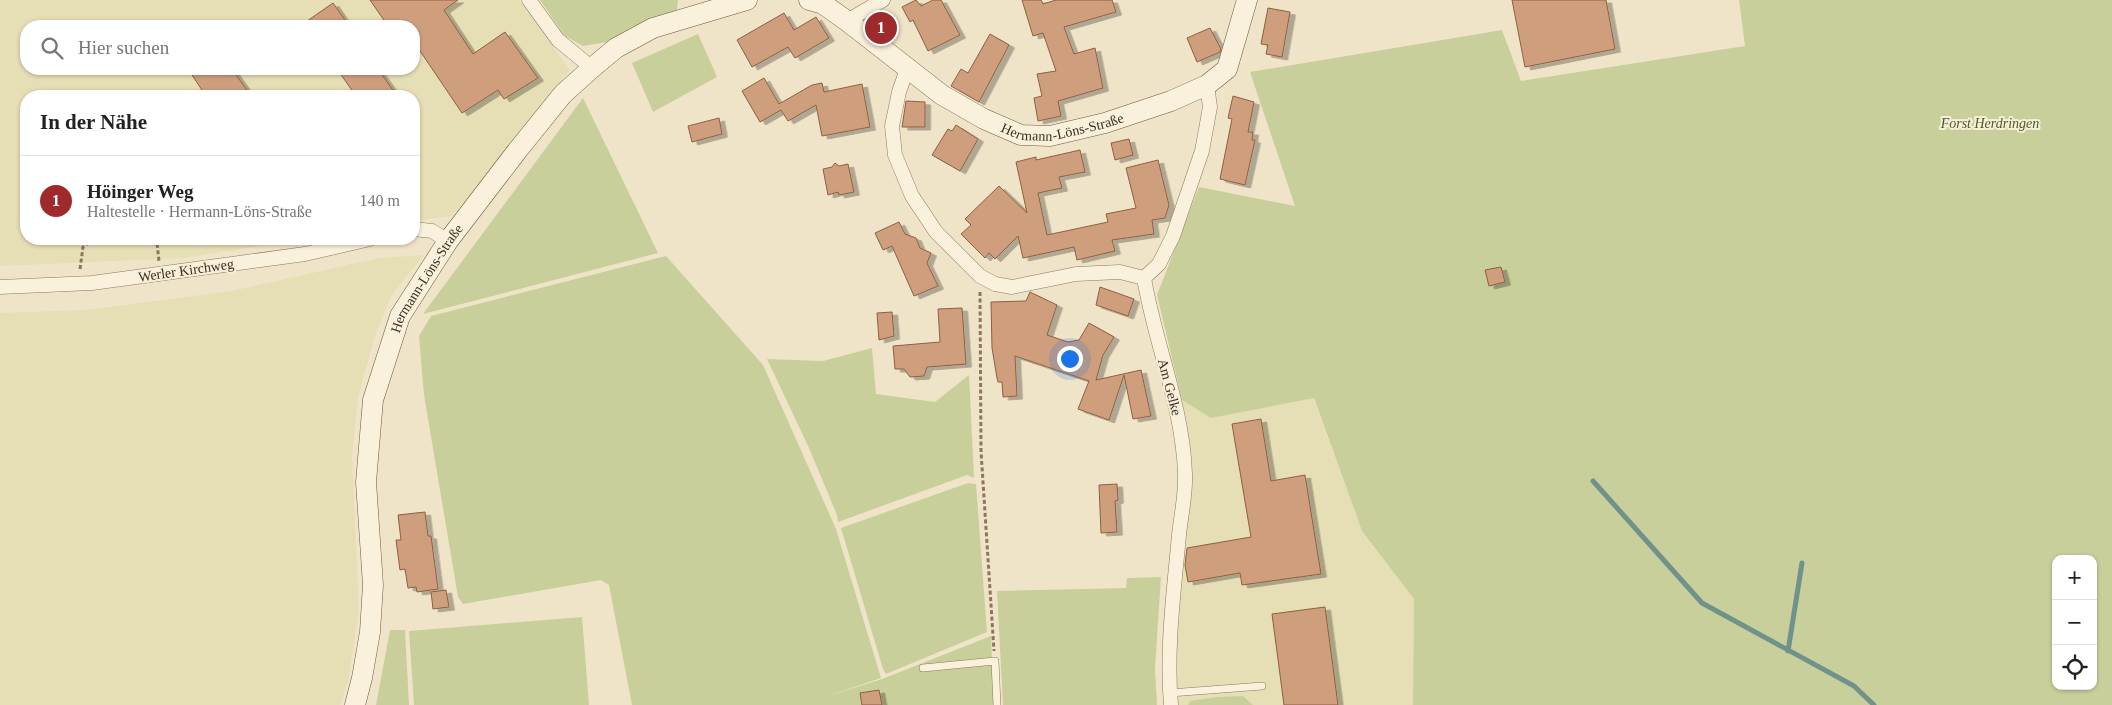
<!DOCTYPE html>
<html lang="de">
<head>
<meta charset="utf-8">
<style>
  :root { --surface:#fff; --page:#f6f6f6; --text:#222; --muted:#767676; --line:#e0e0e0; --accent:#9e2a2b }
  body { margin:0; font-family:"Times New Roman",serif; background:var(--page); color:var(--text) }
  .controls { position:absolute; right:15px; bottom:15px; display:grid; overflow:hidden; border-radius:10px; box-shadow:0 1px 4px #0004 }
  .controls button { width:45px; height:45px; display:grid; place-items:center; padding:0; border:0; border-bottom:1px solid var(--line); background:var(--surface); color:var(--text); font:25px sans-serif }
  .you { position:absolute; left:1069px; top:358px; width:18px; height:18px; margin:-12px; border:4px solid #fff; border-radius:50%; background:#1a73e8; box-shadow:0 0 0 8px #1a73e833 }
  .badge { display:grid; place-items:center; width:32px; height:32px; border-radius:50%; background:var(--accent); color:#fff; font-size:16px; font-weight:700 }
  .pin { position:absolute; translate:-50% -50%; border:2px solid #fff; box-shadow:0 1px 5px #0006 }
  .list { margin:0; padding:0; list-style:none }
  h2 { display:flex; justify-content:space-between; align-items:center; height:65px; margin:0; padding:0 20px; font-size:21px }
  h2 small { font-size:16px; font-weight:400; color:var(--muted) }
  .list li { display:grid; grid-template-columns:32px 1fr auto; gap:15px; align-items:center; box-sizing:border-box; height:90px; padding:0 20px; border-top:1px solid var(--line) }
  .list b { display:block; font-size:19px; white-space:nowrap }
  .list p { margin:0; font-size:16px; white-space:nowrap; color:var(--muted) }
  .list em { font-size:16px; font-style:normal; color:var(--muted) }
  .icon { flex:none; width:28px; height:28px; fill:none; stroke:currentColor; stroke-width:2; stroke-linecap:round; stroke-linejoin:round }
  .map { position:relative; flex:none; width:2112px; height:705px; overflow:hidden }
  .search { position:absolute; background:var(--surface); box-shadow:0 1px 4px #0004; left:20px; top:20px; width:400px; height:55px; display:flex; align-items:center; gap:12px; box-sizing:border-box; padding:0 18px; border-radius:20px; color:var(--muted); font-size:19px }
  .panel { position:absolute; background:var(--surface); box-shadow:0 1px 4px #0004; left:20px; top:90px; width:400px; height:155px; border-radius:20px }
  .map>svg:first-child { display:block }
</style>
</head>
<body>
<div class="map">
<svg width="2112" height="705" viewBox="0 0 2112 705">
  <defs>
    <filter id="shadow"><feDropShadow dx="5.5" dy="3" stdDeviation="0" flood-color="#0004"/></filter>
  </defs>
  <rect width="100%" height="100%" fill="#f0e4c8"/>
  <path fill="#e6deb5" fill-rule="evenodd" d="M0 0H519L570 70 491 173 452 216 414 221V96H26V239H304L184 258 0 266ZM26 26H414V69H26Z
    M424 255 391 296 374 338 358 398 352 455 359 611 348 681 340 705H0V313L86 310 232 291 379 258Z
    M1313 398 1362 531 1414 599 1413 705H1253L1243 696 1190 701 1188 705H1177L1175 634 1190 474 1182 400 1212 418Z"/>
  <path fill="#c9cf9b" fill-rule="evenodd" d="M540 0H678L677 10 607 42 583 46 565 36Z
    M1739 0H2112V705H1413L1414 599 1362 531 1314 398 1211 418 1182 400 1157 295 1199 187 1295 206 1250 72 1502 30 1521 81 1745 46ZM2056 559H2093V686H2056Z
    M698 34 717 77 653 112 632 63Z
    M583 98 658 253 423 314Z
    M666 256 763 365 836 529 881 678 825 697 882 679 991 636 994 705H632L609 585 601 580 463 604 458 597 424 395 419 336 431 316Z
    M872 348 876 394 935 402 969 375 974 478 967 475 838 522 837 515 809 448 767 359 823 361Z
    M968 483 976 484 987 632 886 674 883 669 841 528Z
    M1161 577 1155 669 1157 705H1003L997 591 1126 588 1127 578Z
    M582 617 589 705H414L409 631Z
    M390 630H405L409 705H376Z
    M1243 696 1253 705H1188L1190 701 1217 697Z"/>
  <g fill="none" stroke-linecap="round" stroke-linejoin="round">
    <path stroke="#6f938a" stroke-width="5" d="M1593 481 1702 603 1854 686 1874 705
      M1788 651 1802 563"/>
  </g>
  <path fill="#cf9f7d" stroke="#8d5f41" filter="url(#shadow)" d="M370 0H458L444 10 473 54 505 32 538 78 504 99 498 90 462 113 414 42V26H388Z
    M916 0 921 6 933 0H941L960 35 928 51 913 20 910 22 902 7Z
    M1022 0H1041L1043 4 1056 0H1112L1116 12 1064 27 1074 54 1095 48 1103 88 1058 101 1061 116 1038 121 1034 98 1042 96 1037 74 1056 71 1043 33 1033 36Z
    M1512 0H1606L1615 49 1525 67Z
    M333 3 349 26H300Z
    M1268 8 1290 12 1282 57 1266 54 1268 45 1261 44Z
    M784 13 794 30 816 17 829 38 795 58 788 47 752 67 737 40Z
    M1210 28 1221 49 1220 52 1197 62 1187 38Z
    M990 34 1009 45 979 102 951 86 961 69 968 73Z
    M188 69H232L251 96H206Z
    M337 69H378L397 96H356Z
    M764 78 779 104 812 85 822 83 824 92 862 84 870 127 822 136 816 105 788 121 781 110 760 122 742 91Z
    M1233 96 1254 102 1248 132H1253L1252 140H1255L1245 185 1220 179 1232 119 1228 118Z
    M906 101 925 102V127H902Z
    M719 118 722 134 692 142 688 126Z
    M956 125 978 139 960 171 932 155 948 129 952 131Z
    M1129 139 1133 155 1115 160 1111 143Z
    M1080 150 1085 172 1059 177 1062 188 1038 193 1047 235 1108 222 1106 214 1136 208 1126 168 1158 160 1169 205 1165 218 1152 220 1154 234 1112 240 1115 251 1077 260 1074 247 1023 258 1018 236 995 259 989 253 985 258 961 234 971 225 965 219 999 186 1027 213 1016 162 1036 157V160Z
    M835 163 839 166 848 164 854 192 839 195 838 192 828 195 823 169 832 167Z
    M899 222 905 234 916 238 920 248 931 253 927 263 938 286 914 296 892 246 883 250 875 233Z
    M1501 267 1505 282 1489 286 1485 270Z
    M1100 287 1134 299 1128 316 1096 305Z
    M1030 292 1057 305 1047 335 1068 342 1079 340 1089 323 1114 337 1103 355 1096 380 1141 370 1151 416 1133 419 1124 375 1109 420 1078 409 1089 381 1015 356 1017 396 1003 397 1002 382H998L997 378 992 348 991 302 1026 301Z
    M962 308 966 364 927 367 924 376 910 377 904 369H895L893 346 940 342 938 309Z
    M892 312 894 336 879 340 877 313Z
    M1261 419 1271 481 1305 475 1321 574 1242 585 1240 573 1188 582 1185 565 1187 548 1251 537 1232 424Z
    M1117 484 1118 500 1115 501 1117 532 1101 533 1099 485Z
    M425 512 428 536H431L438 589 417 592 416 587 408 588 405 569 400 570 396 540H401L398 515Z
    M446 590 449 607 433 609 431 592Z
    M1325 607 1338 705H1284L1272 614Z
    M879 690 882 705H862L860 693Z"/>
  <g fill="none" stroke-linecap="round" stroke-linejoin="round">
    <defs>
      <path id="lane" d="M923 668 995 661 997 705
        M1170 693 1262 686"/>
      <path id="street" d="M529 0 558 40 592 68
        M847 21 883 0
        M907 69 899 92 892 126 895 155 912 196 936 232 980 276 995 284 1012 287 1076 274 1120 272 1144 278
        M414 229 432 231 448 241
        M1144 278C1155 344 1183 407 1185 474 1186 494 1181 515 1179 535 1174 591 1166 649 1171 705
        M1144 278 1159 264 1173 236 1202 151 1210 107 1207 85
        M0 287 92 283 305 254 370 239"/>
      <g id="secondary">
        <path id="s1" d="M809 0 823 4 847 21 942 95 984 119 1021 135 1050 136 1105 123 1171 101 1207 85 1227 69 1247 0"/>
        <path id="s2" d="M355 705 362 678 370 632 373 585 366 482 373 400 400 316 448 241 517 151 563 94 592 68 616 48 653 28 747 0"/>
      </g>
    </defs>
    <use href="#lane" stroke="#8d765c" stroke-width="8"/>
    <use href="#street" stroke="#8d765c" stroke-width="15"/>
    <use href="#secondary" stroke="#6f573f" stroke-width="21"/>
    <path stroke="#8d765c" stroke-width="3" stroke-dasharray="4 2.5" stroke-linecap="butt" d="M153 239 157 243 159 261
      M80 269 83 247 91 241 98 239
      M980 292 981 451 994 651"/>
    <use href="#lane" stroke="#faf1dc" stroke-width="7"/>
    <use href="#street" stroke="#faf1dc" stroke-width="14"/>
    <use href="#secondary" stroke="#faf1dc" stroke-width="20"/>
  </g>
  <g text-anchor="middle" stroke-width="4" stroke-linejoin="round" paint-order="stroke">
    <g font-size="14" fill="#3d2e20" stroke="#f7eed8">
      <text dy="5" stroke="none"><textPath href="#s1" startOffset="295">Hermann-Löns-Straße</textPath></text>
      <text transform="translate(186 270) rotate(-8)" y="5">Werler Kirchweg</text>
      <text dy="5" stroke="none"><textPath href="#s2" startOffset="441">Hermann-Löns-Straße</textPath></text>
      <text transform="translate(1170 387) rotate(75)" y="5">Am Gelke</text>
    </g>
    <g font-size="14" font-style="italic" fill="#4d5a26" stroke="#f7eed8">
      <text x="1990" y="128">Forst Herdringen</text>
    </g>
  </g>
</svg>
<div class="controls">
<button>+</button>
<button>−</button>
<button><svg class="icon" aria-label="locate" viewBox="0 0 24 24"><circle cx="12" cy="12" r="6"/><path d="M12 2v4M12 18v4M2 12h4M18 12h4"/></svg></button>
</div>
<div class="you"></div>
<div class="pin badge" style="left:881px;top:28px">1</div>
<div class="search"><svg class="icon" aria-label="search" viewBox="0 0 24 24"><circle cx="10" cy="10" r="6"/><path d="M15 15l6 6"/></svg>Hier suchen</div>
<section class="panel">
<h2>In der Nähe<small></small></h2>
<ul class="list">
<li><span class="badge">1</span><div><b>Höinger Weg</b><p>Haltestelle · Hermann-Löns-Straße</p></div><em>140 m</em></li>
</ul>
</section>
</div>
</body>
</html>
